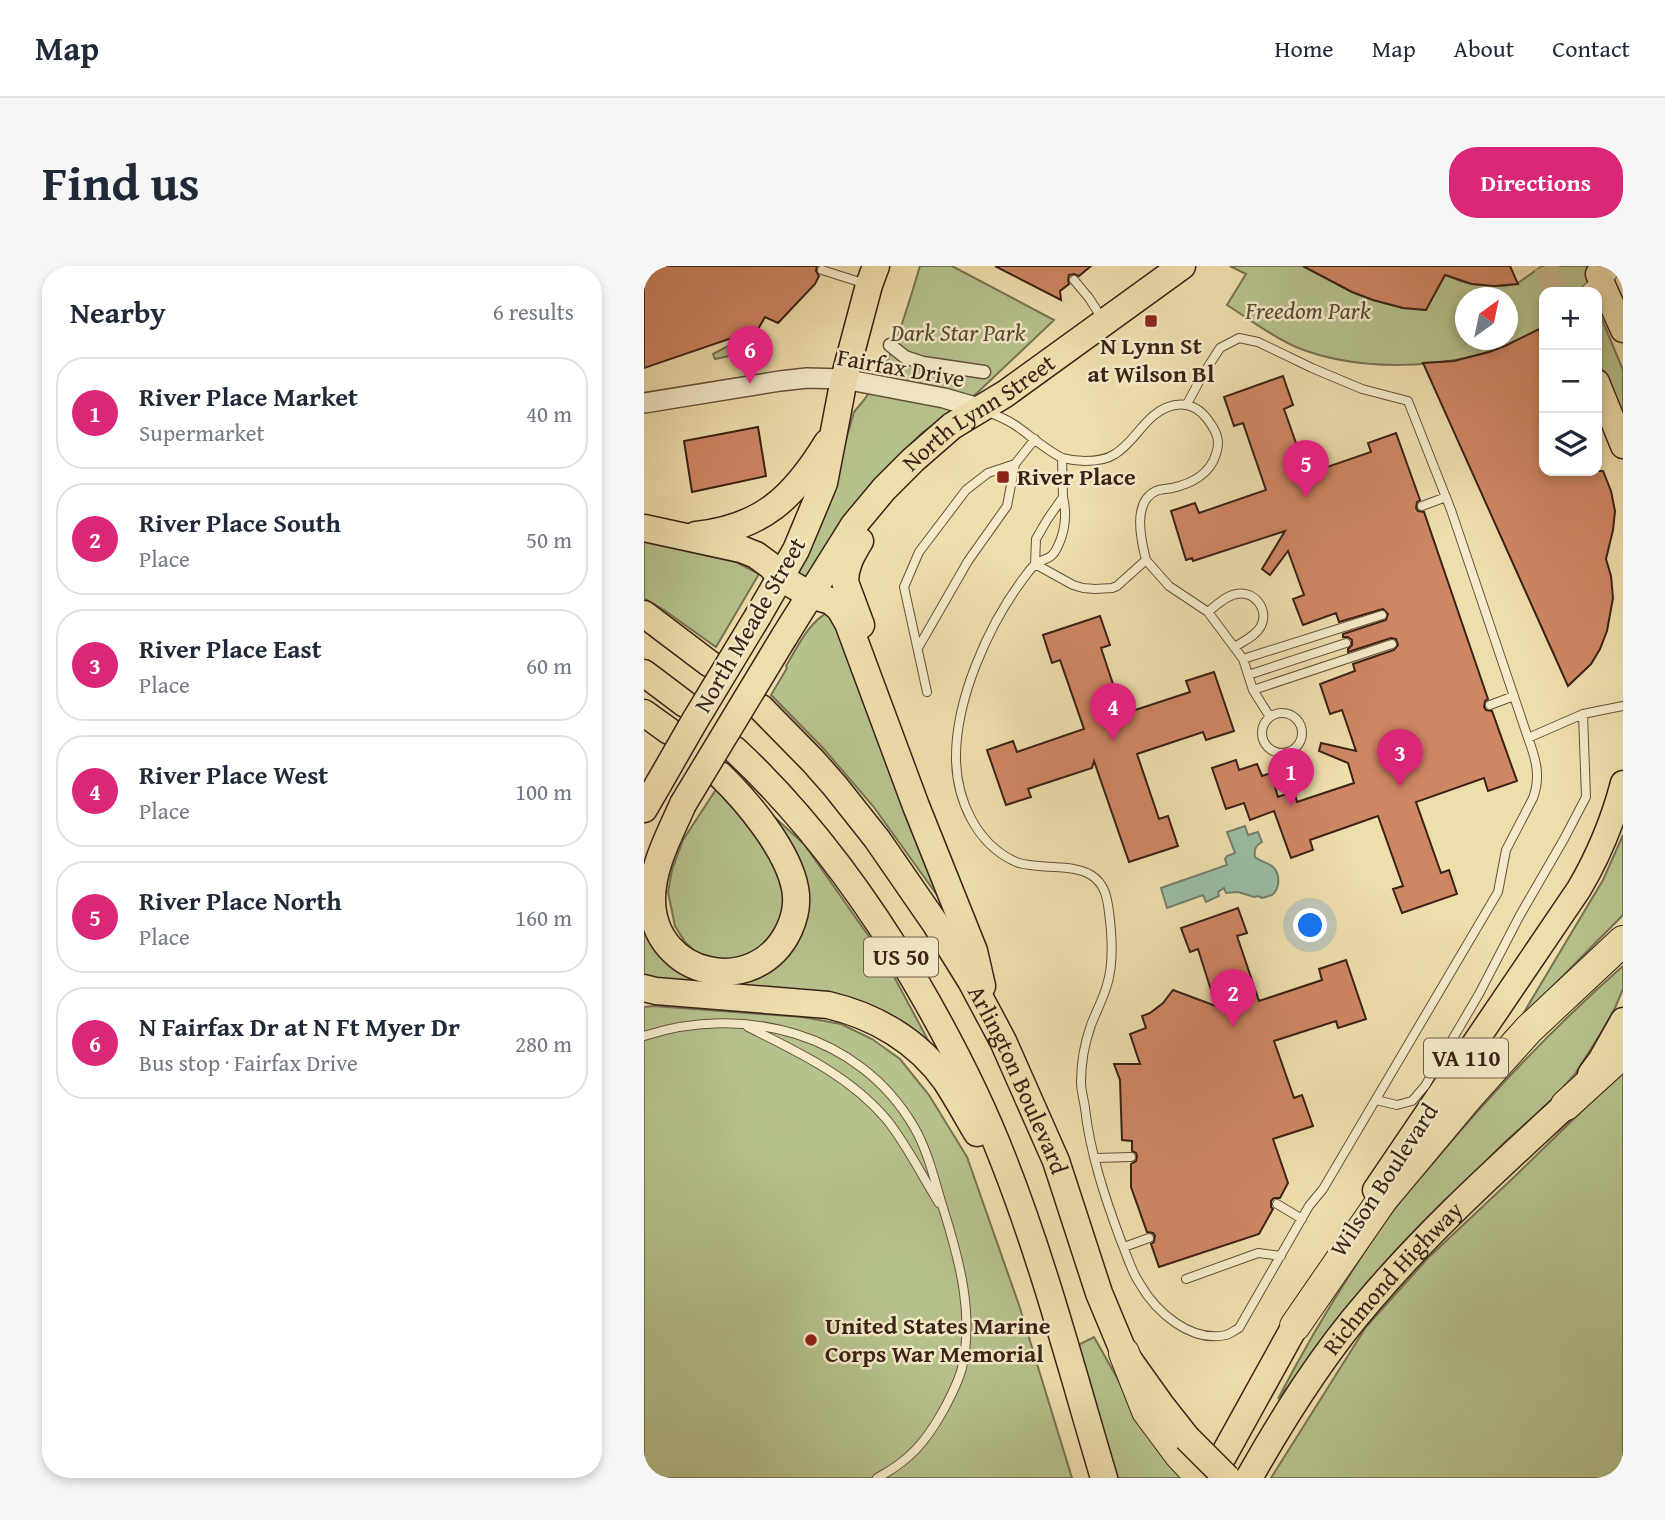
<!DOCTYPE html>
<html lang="en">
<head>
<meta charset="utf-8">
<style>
  :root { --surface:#fff; --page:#f6f6f7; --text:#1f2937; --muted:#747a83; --line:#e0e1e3; --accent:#db2777 }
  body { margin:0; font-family:"Gentium Book Plus",serif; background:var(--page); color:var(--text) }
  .controls { position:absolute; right:21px; top:21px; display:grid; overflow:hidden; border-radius:14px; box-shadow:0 4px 10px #0003 }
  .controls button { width:63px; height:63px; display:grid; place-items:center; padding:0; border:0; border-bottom:2px solid var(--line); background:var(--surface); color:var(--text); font:35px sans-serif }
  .compass { position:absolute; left:811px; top:21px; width:63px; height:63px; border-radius:50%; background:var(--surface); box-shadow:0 4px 10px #0003; rotate:33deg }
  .you { position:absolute; left:667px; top:660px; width:24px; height:24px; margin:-18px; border:5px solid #fff; border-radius:50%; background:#1a73e8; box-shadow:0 0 0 10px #1a73e833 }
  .badge { display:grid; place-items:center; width:46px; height:46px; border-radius:50%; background:var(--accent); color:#fff; font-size:23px; font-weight:700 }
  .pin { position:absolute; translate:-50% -58px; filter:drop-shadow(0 2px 4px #0008) }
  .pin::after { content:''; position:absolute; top:37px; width:24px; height:21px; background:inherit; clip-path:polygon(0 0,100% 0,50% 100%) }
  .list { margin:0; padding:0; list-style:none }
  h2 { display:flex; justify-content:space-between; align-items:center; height:91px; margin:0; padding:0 28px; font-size:30px }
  h2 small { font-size:23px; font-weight:400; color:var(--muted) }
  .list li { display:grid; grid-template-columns:46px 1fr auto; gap:21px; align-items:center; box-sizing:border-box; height:112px; margin:0 14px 14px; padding:0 14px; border:2px solid var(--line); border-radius:28px }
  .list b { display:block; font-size:26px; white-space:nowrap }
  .list p { margin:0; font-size:23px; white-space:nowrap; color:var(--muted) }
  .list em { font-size:23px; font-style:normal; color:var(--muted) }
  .icon { flex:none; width:38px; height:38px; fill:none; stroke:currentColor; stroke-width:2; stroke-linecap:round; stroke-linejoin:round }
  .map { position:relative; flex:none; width:979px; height:1212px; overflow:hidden; border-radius:28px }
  header { display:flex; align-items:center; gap:42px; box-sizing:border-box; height:98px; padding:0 35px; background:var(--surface); border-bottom:2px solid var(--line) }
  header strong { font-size:33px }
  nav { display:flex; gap:38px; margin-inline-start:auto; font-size:24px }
  .intro { display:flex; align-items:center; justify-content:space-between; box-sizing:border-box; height:168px; padding:0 42px }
  h1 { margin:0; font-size:49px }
  .button { padding:18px 32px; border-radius:28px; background:var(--accent); color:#fff; font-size:24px; font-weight:700 }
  main { display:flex; gap:42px; padding:0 42px }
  aside { flex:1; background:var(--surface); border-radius:28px; box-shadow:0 4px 10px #0003 }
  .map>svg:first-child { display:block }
</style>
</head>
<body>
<header>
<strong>Map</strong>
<nav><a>Home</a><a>Map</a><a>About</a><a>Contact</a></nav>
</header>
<div class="intro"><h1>Find us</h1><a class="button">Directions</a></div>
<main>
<aside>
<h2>Nearby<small>6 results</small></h2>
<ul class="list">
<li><span class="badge">1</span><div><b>River Place Market</b><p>Supermarket</p></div><em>40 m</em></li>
<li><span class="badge">2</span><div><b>River Place South</b><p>Place</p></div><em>50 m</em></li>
<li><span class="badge">3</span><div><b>River Place East</b><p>Place</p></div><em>60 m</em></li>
<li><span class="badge">4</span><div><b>River Place West</b><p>Place</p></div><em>100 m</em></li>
<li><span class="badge">5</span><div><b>River Place North</b><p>Place</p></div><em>160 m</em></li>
<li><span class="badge">6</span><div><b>N Fairfax Dr at N Ft Myer Dr</b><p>Bus stop · Fairfax Drive</p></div><em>280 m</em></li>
</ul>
</aside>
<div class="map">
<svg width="979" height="1212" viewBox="0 0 979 1212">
  <rect width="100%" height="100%" fill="#eedeac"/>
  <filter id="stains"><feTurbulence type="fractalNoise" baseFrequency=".00286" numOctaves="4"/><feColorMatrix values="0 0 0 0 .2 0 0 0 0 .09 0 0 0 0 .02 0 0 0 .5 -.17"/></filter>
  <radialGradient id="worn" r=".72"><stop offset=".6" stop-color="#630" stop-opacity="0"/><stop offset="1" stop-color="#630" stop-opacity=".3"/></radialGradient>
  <path fill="#b6c28c" stroke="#787252" stroke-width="2" fill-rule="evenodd" d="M276 0H308L410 54 333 127 278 167 239 207 165 316 154 308 179 254 210 146C247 105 260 52 276 0Z
    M586 0H659L708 26 729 34 759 42 781 44 801 8 816 15 828 18 860 20 874 17 898 0H959L940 26H900V61C888 67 875 75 862 80 800 104 713 106 652 81 627 70 605 53 583 39L602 8ZM822 32H864V74H822Z
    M957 51 979 104V152L953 92V53Z
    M86 79 93 80 100 87 71 93 69 88Z
    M0 276 92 296 115 308 72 381 20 344 0 332Z
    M185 346 189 350 298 636 229 540 179 482 127 429 143 402 142 400C153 382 165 355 185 346Z
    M75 519 118 572 140 619V647L125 676 98 692 72 694 54 688 41 676 31 660 24 626 28 604 39 574Z
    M128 549 160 578 240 692 292 789 259 762 0 711V653L12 680 112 711 153 678 165 624Z
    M979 569V649L900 729 870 763 959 614Z
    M979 700V723L971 742 957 767 931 808 905 837 861 876 750 987 634 1133C666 1071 703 1010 744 952 759 930 778 911 795 890 852 822 912 759 979 700Z
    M10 740 158 751 197 758 228 773 256 793 285 829 323 891 375 1039 428 1212H0V741Z
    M979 805V1212H627L722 1061 784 992 868 913Z
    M450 1071 477 1119 539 1212H472L434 1079Z"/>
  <path fill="#9abda5" stroke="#747f6c" stroke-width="2" d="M601 560 604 569 614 566 618 576C611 580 610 584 611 591 617 596 626 597 630 602 636 609 636 623 628 629 628 629 619 632 618 632L614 630 610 631 594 626 582 627 580 622 574 626 575 630 562 636 559 629 523 642 517 622 583 599 581 593 583 590 591 587 583 566Z"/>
  <path fill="#cf8663" stroke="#3a2217" stroke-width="2" d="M0 0H173L172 5 175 10 171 18 134 57 121 51 110 70 98 65 94 70 0 102Z
    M351 0H447L435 10 430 8 425 9 424 14 425 18 416 25 417 34Z
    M659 0H866L874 18 850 20 828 18 801 9 782 44 759 42 729 34 708 26Z
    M895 63 900 75V205H959L967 225 971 245 969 264 962 293 967 310 969 332 963 365 956 383 947 398 924 420 779 97 810 95 845 86 861 80Z
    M639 110 649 139 640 143 663 208 727 186 724 177 752 167 776 234 773 236 772 242 774 245 780 246 844 433 841 435 840 441 842 444 848 445 873 515 844 525 840 512 772 536 797 607 805 604 813 628 758 647 749 623 759 620 734 550 666 574 669 584 647 592 630 545 606 554 600 537 582 543 568 502 592 494 595 504 613 498 618 510 627 507 634 531 650 525 653 536 710 517 704 497 675 485 677 477 712 485 698 444 686 448 676 418 711 405 709 398 750 384 754 379 752 373 747 372 704 386V383L708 379V374L704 371H699V368L742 354 744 348 739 343 695 356 692 347 659 359 649 333 660 329 644 285 626 309 618 303 641 265 549 295 548 292 542 294 527 245 551 237 555 247 622 224 599 157 590 160 580 131Z
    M114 161 122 210 48 226 40 175Z
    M456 350 466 379 457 382 479 448 546 426 542 415 570 406 590 465 562 474 559 466 493 488 515 553 524 550 534 580 485 596 450 495 448 502 384 523 387 531 362 539 343 484 369 475 373 486 440 463 416 394 408 397 399 369Z
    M594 642 603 667 593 670 615 735 678 714 675 703 702 694 722 753 694 762 692 755 630 775 650 832 658 829 669 860 629 873 644 917 636 932H630L627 935V941L629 943 615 968 515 1001 507 978 510 976 511 970 509 967 503 966 487 921V898L492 895 493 890 492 887 488 885V875L478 874 476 814 470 798H496L486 768 502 762 498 750 506 747 519 737 529 724 572 740 554 683 546 686 537 662Z"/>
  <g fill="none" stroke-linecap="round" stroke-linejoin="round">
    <path stroke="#cab88e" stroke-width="24" stroke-dasharray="24 12" stroke-linecap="butt" d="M902 0 912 26"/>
    <defs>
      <path id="service" d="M178 4 222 18
        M430 14 445 32 459 54
        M543 138 558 110 576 82 595 72 614 76 668 102 718 123 764 135 807 244 884 472
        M342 145C352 149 362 153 371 159 383 167 407 188 419 192 426 194 434 195 441 195 452 195 462 194 471 188 487 178 495 162 509 150 527 135 549 133 564 154 572 165 577 174 572 188 566 208 547 218 528 222 523 223 517 223 512 225 488 236 497 274 502 294L473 320 468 322 451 323 439 322 429 319 391 298
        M419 231C423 248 421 266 413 282 407 294 403 291 393 297 387 301 383 308 379 313 344 360 311 434 312 494 313 534 332 577 370 595 377 599 387 599 395 600 411 602 433 600 447 609 461 618 463 631 465 646 468 669 470 697 463 719 459 733 452 746 447 759 441 776 437 797 437 816 437 825 440 834 441 842 446 887 461 932 477 975 483 989 487 1005 496 1018 512 1046 547 1077 582 1069 586 1068 591 1064 595 1062L665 940 679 923 854 626 862 584 889 532C897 511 892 493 884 472L939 448 979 440
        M778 240 802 231
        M502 294 525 320 564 346 599 393 609 424 626 451
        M391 298 392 273 403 254 419 231 418 192
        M564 346C572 339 582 330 592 328 611 324 625 344 617 360 612 370 599 375 591 381
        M274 382 324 295 363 240 371 198 391 173
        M599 393 738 349
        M604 409 702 377
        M609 424 748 378
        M283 426 260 321 275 286 322 224 344 207 371 198
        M846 439 870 430
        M618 467a20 20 0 1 1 40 0a20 20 0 1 1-40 0Z
        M104 761C154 786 206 810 243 854 263 879 278 910 295 937
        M0 770C99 738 215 766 270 861 285 887 291 917 300 945 316 996 330 1049 318 1102 314 1117 306 1132 299 1145 281 1177 265 1195 233 1212
        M732 834 753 839 768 835 781 820 835 728 875 651 920 573 942 531 939 448
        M451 892 487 891
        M633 938 658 953
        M480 981 505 972
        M542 1013 614 987 637 990"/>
      <path id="pedestrian" d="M246 79 261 91 279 97 340 106"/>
      <path id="minor" d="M945 26 957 16 971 0"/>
      <path id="tertiary" d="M0 137 136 115 163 112 200 113 300 132 338 143"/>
      <path id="primary" d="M954 8 979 64
        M953 116 979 180
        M946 808 957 793 979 754
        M731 924 935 623C955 589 969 555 979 517"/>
      <g id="trunk">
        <path d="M0 262 97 283 112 289 127 300 137 312 166 329 187 335 196 343 204 357 272 540 330 685 338 720"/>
        <path d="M52 269C118 262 150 231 183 177"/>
        <path d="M216 275C208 288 201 300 201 316L217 359"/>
        <path d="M0 348 66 398"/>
        <path d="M114 350 152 284 180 217 200 113 225 19 232 0"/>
        <path id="s1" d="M140 371 210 259 240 223 269 194 308 160 361 128 538 0"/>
        <path d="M0 407 41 438"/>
        <path id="s2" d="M117 442 169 495 191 520 233 573 291 657 327 715 359 775 412 895 455 1027 480 1087 517 1139 543 1172"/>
        <path d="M0 447 25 465"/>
        <path d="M91 484C163 551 220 629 270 713 304 771 335 831 359 893 400 997 428 1105 460 1212"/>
        <path d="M39 538C26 568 8 600 8 633 8 711 112 734 145 664 151 651 154 637 151 622 144 584 103 535 76 509"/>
        <path d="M0 543 15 517"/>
        <path d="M0 722 12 725 184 739C231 750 274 775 302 815 313 832 323 850 333 867"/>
        <path d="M567 1212 651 1060"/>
        <path id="s3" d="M605 1212C640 1150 678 1089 725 1035 785 964 854 902 922 839"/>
      </g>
      <path id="motorway" d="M922 839 979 787
        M651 1060 738 934 824 831 885 763 979 675
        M480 1087 503 1145 535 1188 557 1212"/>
    </defs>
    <use href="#service" stroke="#67513c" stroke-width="10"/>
    <use href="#pedestrian" stroke="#67513c" stroke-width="15"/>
    <use href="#minor" stroke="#67513c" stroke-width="18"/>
    <use href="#tertiary" stroke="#67513c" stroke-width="22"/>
    <use href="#primary" stroke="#3a2217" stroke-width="27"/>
    <use href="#trunk" stroke="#3a2217" stroke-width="29"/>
    <use href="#motorway" stroke="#3a2217" stroke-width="32"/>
    <use href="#service" stroke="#f4eac9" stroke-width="8"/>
    <use href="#pedestrian" stroke="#f4eac9" stroke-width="12"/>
    <use href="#minor" stroke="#f4eac9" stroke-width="16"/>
    <use href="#tertiary" stroke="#f4eac9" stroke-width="19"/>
    <use href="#primary" stroke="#eedeac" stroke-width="24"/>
    <use href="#trunk" stroke="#eedeac" stroke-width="26"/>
    <use href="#motorway" stroke="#eedeac" stroke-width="30"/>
    <defs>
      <path id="trunk-bridge" d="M15 517 50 456 114 350
        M39 538 140 371
        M543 1172 583 1212"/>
    </defs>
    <use href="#trunk-bridge" stroke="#3a2217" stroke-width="29" stroke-linecap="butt"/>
    <use href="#trunk-bridge" stroke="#eedeac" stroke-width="26"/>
  </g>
  <g fill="#8f2418" stroke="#f4eac9" stroke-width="2.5">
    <rect x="500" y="48" width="14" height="14" rx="3.5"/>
    <rect x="352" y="204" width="14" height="14" rx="3.5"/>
    <circle cx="167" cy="1074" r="7"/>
  </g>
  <g text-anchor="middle" stroke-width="5" stroke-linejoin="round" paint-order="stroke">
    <g fill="#f4eac9" stroke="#725e4c" stroke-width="2">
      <rect x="220" y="671.5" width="74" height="39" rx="5"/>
      <rect x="780" y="772.5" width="84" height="39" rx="5"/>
    </g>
    <g font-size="23" font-weight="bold" fill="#3a2217">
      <text x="257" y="699">US 50</text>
      <text x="822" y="800">VA 110</text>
    </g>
    <g font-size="24" font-style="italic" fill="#594a34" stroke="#f4eac9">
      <text x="664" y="53">Freedom Park</text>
      <text x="314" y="75">Dark Star Park</text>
    </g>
    <g font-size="24" font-weight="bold" fill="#3a2217" stroke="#f4eac9" text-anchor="start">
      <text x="507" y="88" text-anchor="middle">N Lynn St<tspan x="507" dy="28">at Wilson Bl</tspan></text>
      <text x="373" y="219">River Place</text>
      <text x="181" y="1068">United States Marine<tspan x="181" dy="28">Corps War Memorial</tspan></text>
    </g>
    <g font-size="24" fill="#3a2217" stroke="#f4eac9">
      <text transform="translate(257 102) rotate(10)" y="8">Fairfax Drive</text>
      <text dy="8" stroke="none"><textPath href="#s1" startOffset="301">North Lynn Street</textPath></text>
      <text transform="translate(106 359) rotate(-60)" y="8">North Meade Street</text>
      <text dy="8" stroke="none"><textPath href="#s2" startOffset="455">Arlington Boulevard</textPath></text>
      <text transform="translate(740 914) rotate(-57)" y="8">Wilson Boulevard</text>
      <text dy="8" stroke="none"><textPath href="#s3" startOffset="247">Richmond Highway</textPath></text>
    </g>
  </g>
  <rect width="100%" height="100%" filter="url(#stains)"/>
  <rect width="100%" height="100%" fill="url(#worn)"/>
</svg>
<div class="controls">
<button>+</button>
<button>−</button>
<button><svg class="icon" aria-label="layers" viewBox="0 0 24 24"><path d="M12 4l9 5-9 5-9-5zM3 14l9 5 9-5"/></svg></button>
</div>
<svg class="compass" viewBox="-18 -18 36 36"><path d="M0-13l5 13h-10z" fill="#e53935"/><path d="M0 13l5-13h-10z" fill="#747a83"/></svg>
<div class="you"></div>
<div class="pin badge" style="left:647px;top:540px">1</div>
<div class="pin badge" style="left:589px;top:761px">2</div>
<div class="pin badge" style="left:756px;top:521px">3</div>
<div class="pin badge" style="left:469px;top:475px">4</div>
<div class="pin badge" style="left:662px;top:232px">5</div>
<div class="pin badge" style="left:106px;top:118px">6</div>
</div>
</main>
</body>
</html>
